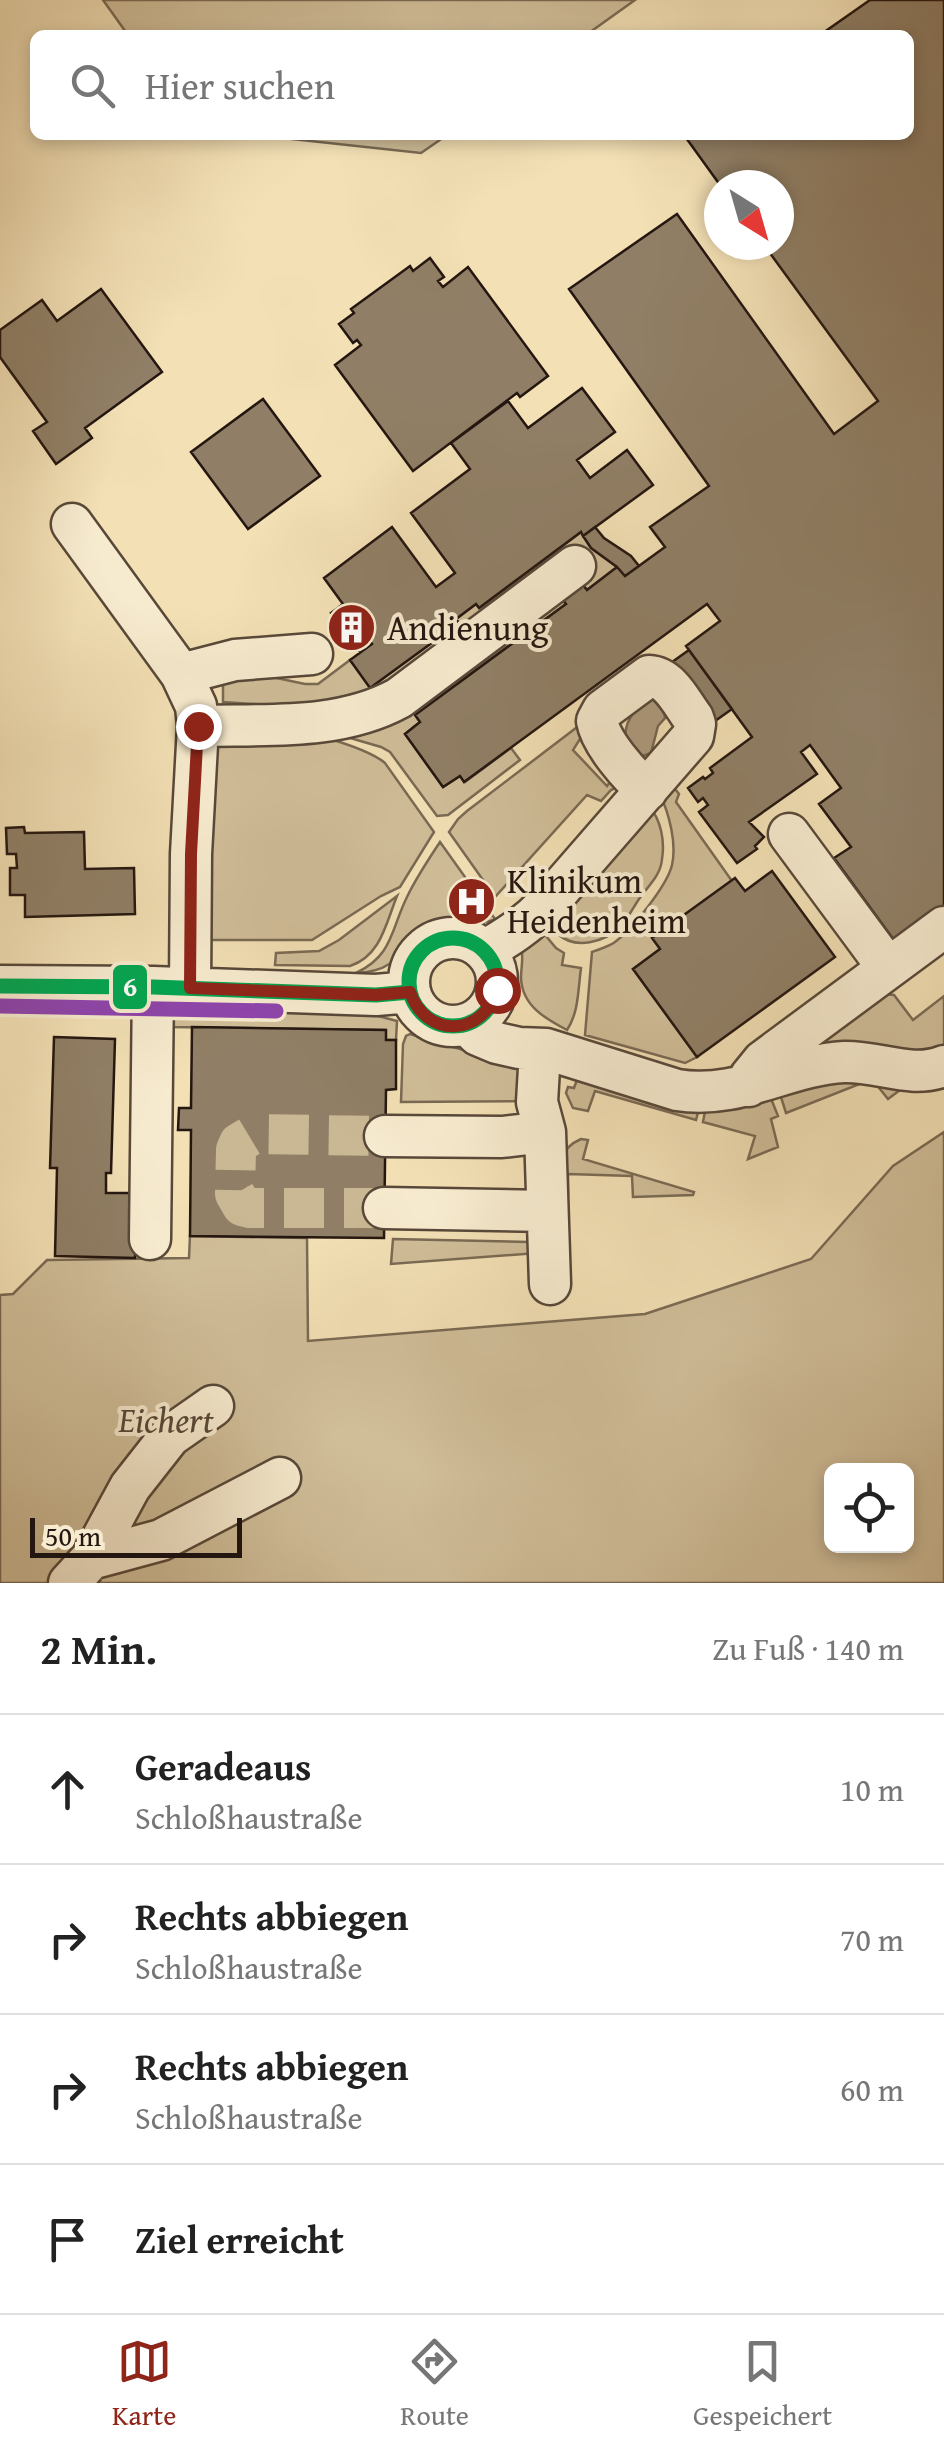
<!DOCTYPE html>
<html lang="de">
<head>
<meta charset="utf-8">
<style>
  :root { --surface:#fff; --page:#f6f6f6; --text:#222; --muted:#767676; --line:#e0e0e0; --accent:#8f2418 }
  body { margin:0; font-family:"Gentium Book Plus",serif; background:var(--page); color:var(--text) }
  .controls { position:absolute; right:30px; bottom:30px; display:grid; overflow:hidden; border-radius:15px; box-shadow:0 5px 15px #0003 }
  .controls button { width:90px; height:90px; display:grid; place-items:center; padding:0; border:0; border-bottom:2px solid var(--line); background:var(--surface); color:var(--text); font:50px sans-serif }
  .compass { position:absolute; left:704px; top:170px; width:90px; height:90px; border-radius:50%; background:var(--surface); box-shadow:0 5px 15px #0003; rotate:143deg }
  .scale { position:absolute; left:30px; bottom:25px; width:212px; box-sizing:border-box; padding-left:10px; border:5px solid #241610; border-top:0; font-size:28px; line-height:35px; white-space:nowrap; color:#241610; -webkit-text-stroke:8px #f7ebcf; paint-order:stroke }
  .stop { position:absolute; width:30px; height:30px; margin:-22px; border:8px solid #8f2418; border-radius:50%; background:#fff }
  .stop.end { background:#8f2418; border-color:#fff; box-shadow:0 2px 10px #0008 }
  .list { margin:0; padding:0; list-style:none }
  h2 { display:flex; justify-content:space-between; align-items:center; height:130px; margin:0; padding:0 40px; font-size:42px }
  h2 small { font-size:32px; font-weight:400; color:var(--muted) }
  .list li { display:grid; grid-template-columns:65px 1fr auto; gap:30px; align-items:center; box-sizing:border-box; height:150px; padding:0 40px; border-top:2px solid var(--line) }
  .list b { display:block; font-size:38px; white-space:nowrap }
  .list p { margin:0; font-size:32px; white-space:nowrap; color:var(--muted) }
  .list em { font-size:32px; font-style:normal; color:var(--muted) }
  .icon { flex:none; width:55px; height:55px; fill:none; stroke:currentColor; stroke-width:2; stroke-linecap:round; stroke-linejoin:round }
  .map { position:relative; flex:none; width:944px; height:1583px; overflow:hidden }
  .search { position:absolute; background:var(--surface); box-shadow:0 5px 15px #0003; left:30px; right:30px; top:30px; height:110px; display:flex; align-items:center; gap:25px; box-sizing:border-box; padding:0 35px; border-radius:15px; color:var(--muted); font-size:38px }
  .sheet { height:730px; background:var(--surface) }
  nav { display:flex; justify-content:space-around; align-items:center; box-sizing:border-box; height:140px; border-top:2px solid var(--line); background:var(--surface); font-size:28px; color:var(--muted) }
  nav a { display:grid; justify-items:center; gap:5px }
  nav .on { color:var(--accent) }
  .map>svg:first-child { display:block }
</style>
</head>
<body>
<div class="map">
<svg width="944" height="1583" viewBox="0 0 944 1583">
  <rect width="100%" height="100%" fill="#f3e0b5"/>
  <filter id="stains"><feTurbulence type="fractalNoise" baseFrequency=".002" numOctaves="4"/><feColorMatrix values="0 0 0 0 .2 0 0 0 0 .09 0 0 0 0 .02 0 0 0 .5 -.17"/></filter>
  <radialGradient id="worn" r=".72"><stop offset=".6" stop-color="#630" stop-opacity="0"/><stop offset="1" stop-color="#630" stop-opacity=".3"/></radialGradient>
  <path fill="#d0be99" stroke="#7a6a54" stroke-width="2.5" fill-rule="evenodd" d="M103 0H635L586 35H128Z
    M255 135H447L421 153Z
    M581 532 591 548 617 567 587 590 575 575 555 590 566 604 415 714 420 722 405 734 443 787 460 776 465 782 511 748 520 760 448 815 437 816 390 752 381 747 343 736 326 709 223 702V677L238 670 305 684H318L350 660 371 687 459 623 456 619 476 604 480 608Z
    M210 710C251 720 356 739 385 763L434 832 400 887 381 896 312 940H208Z
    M576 728 585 731 573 750 607 786 618 771 622 785 611 790 601 801 587 795 495 897 449 832 458 819 467 811Z
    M671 784 679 794 676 802 732 881 660 949 633 969 697 1057 685 1063 585 1035 592 952C600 949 608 947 615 942 632 929 667 886 672 865 677 843 669 814 660 794Z
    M649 806C661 820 665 841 662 859 661 875 648 886 639 899 633 908 628 918 621 926 605 942 575 951 557 933 553 929 551 924 549 919Z
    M440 842 495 919C476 929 454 912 433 922 397 938 409 971 356 973 393 956 391 929 407 897 416 878 428 860 440 842Z
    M397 896C386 923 381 956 350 966L275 965 276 953 319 951 339 940Z
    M541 930 556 948 564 953 562 965 581 968C578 989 579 1012 567 1030 546 1019 522 1006 521 978 521 967 524 957 521 946Z
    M885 994 894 995 913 1020 944 996V1053L788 1062Z
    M177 1005 340 1006 397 1021 396 1040H386L385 1030 171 1027 172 1009Z
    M410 1034C450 1047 492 1057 533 1071L528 1101 401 1102 403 1044 406 1036Z
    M579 1074 700 1105 696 1120 595 1091 588 1111 573 1108 566 1093 568 1087 574 1088Z
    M844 1075H861L908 1084 888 1099 872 1079 786 1113 780 1094Z
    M770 1096 778 1116 771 1119 778 1147 748 1159 755 1136 703 1122 706 1106Z
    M944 1132V1583H0V1295L13 1294 47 1260 189 1258 190 1236 307 1238 308 1341 645 1314 811 1259 893 1166ZM832 1470H906V1546H832Z
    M581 1139 588 1140 583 1159 694 1192 693 1195 633 1197 632 1176 568 1174V1196L564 1195C562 1169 554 1151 581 1139Z
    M393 1239 529 1242 538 1253 391 1264Z"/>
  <path fill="#ad9b7d" stroke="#766651" stroke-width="2.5" d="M653 698 663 704 665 718 658 726 651 753 642 756 626 744C622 724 634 706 653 698Z"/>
  <path fill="#907f66" stroke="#241610" stroke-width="2.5" d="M870 0H944V908L896 943 834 858 851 847 819 804 841 788 810 745 801 752 817 774 749 822 764 837 755 846 757 849 737 863 699 812 708 805 703 798 698 802 688 788 703 777 705 779 713 773 710 768 752 737 686 646 720 621 707 604 464 782 460 776 443 787 405 734 420 722 415 715 566 604 555 590 575 575 587 590 617 567 625 576 665 547 650 527 709 486 569 289 677 214 834 434 878 401 764 245H779V185H720L684 135H909V35H820Z
    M430 258 444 277 438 281 443 287 468 267 548 376 520 397 517 393 413 471 335 365 361 345 357 340 353 343 339 324 354 313 351 309 410 266 413 271Z
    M101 289 162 372 85 428 92 438 56 464 33 431 47 422 0 357V330L42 300 57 321Z
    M582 388 615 432 577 460 590 478 627 450 653 485 583 536 581 532 479 608 476 604 456 619 459 623 370 688 350 660 372 644 324 578 392 527 436 587 455 573 411 513 470 469 451 443 508 401 528 428Z
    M263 399 320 476 248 529 191 452Z
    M595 527 604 538 631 556 639 566 625 576 617 567 591 548 583 536Z
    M343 604 372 644 360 652 331 613Z
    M689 650 732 709 708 726 665 667Z
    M24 827 25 833 84 832 85 869 134 868 135 914 25 917V895H10V868H17L16 854H7L6 828Z
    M772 871 835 957 697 1057 633 969 660 949 652 938 735 878 745 891Z
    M192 1027 386 1030V1040H396V1089L386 1090 384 1238 190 1236 191 1130H178L179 1108H191Z
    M54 1037 115 1039 111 1173H106V1193H137L135 1258 55 1256 57 1168H50Z"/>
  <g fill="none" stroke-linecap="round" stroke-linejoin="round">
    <path stroke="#cab894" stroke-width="40" stroke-dasharray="40 20" stroke-linecap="butt" d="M384 1208H250L242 1206 235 1194 236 1150 239 1143 254 1134 385 1136"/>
    <defs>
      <path id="minor" d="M72 524 181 674 196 706 198 726 191 854 190 988
        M181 674 235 660 312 654
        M198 726C265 724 339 731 399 698L575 566
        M789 834 888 968
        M409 982a44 44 0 1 1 88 0a44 44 0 1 1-88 0Z
        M484 951C508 937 527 925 546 905L693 736 695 724 693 718C681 702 670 677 649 676L603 710 597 721C601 743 630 776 647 790
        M0 986 153 987 376 995 410 992
        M467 1024 478 1035 497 1043 519 1048 546 1049 677 1090C739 1100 786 1065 844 1062 879 1061 911 1079 944 1066
        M546 1049 539 1068 537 1102 545 1132 550 1284
        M749 1086 750 1077 763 1061 944 927
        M385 1136 502 1137 545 1132
        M384 1208 547 1211
        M150 1239 153 987
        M91 1559 161 1540 280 1478
        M69 1583 91 1559 130 1487 170 1436 213 1406"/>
    </defs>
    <use href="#minor" stroke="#584839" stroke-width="45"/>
    <use href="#minor" stroke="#f7ebcf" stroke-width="40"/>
    <defs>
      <path id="bus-1" d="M409 982a44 44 0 1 1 88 0a44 44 0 1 1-88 0Z
        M0 986 153 987 376 995 410 992"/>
      <path id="bus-2" d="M0 1006 276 1011"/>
    </defs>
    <use href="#bus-1" stroke="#f7ebcf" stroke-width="22"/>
    <use href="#bus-2" stroke="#f7ebcf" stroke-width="22"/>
    <use href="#bus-1" stroke="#00a651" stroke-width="15"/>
    <use href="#bus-2" stroke="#8e44ad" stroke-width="15"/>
  </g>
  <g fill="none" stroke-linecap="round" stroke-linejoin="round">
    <path stroke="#8f2418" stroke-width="12" d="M198 726 191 854 190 988 376 995 410 992C426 1039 483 1037 497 990"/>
  </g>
  <defs>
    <symbol id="building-disc" viewBox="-11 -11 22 22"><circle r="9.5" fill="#8f2418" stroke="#f7ebcf"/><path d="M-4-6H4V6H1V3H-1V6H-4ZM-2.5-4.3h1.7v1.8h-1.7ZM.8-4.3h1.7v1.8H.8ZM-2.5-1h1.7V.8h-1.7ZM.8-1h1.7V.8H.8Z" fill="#fff"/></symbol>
    <symbol id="hospital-disc" viewBox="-11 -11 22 22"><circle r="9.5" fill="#8f2418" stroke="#f7ebcf"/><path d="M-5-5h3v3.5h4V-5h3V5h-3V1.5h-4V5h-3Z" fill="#fff"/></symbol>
  </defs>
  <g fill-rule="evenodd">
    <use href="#building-disc" x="324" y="600" width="55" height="55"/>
    <use href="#hospital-disc" x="444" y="874" width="55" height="55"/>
  </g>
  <g text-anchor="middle" stroke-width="8" stroke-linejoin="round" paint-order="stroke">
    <g font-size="35" fill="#241610" stroke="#f7ebcf" text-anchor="start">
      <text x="387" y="640">Andienung</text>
      <text x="507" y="893">Klinikum<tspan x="507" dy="40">Heidenheim</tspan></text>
    </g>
    <g font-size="35" font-style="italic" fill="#584839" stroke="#f7ebcf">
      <text x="166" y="1432">Eichert</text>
    </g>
  </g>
  <rect stroke="#f7ebcf" stroke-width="4" x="111" y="963" width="38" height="48" rx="10" fill="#00a651"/>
  <g font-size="28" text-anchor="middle" font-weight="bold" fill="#fff">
    <text x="130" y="996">6</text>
  </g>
  <rect width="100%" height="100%" filter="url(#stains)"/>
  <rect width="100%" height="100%" fill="url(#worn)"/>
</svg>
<div class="controls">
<button><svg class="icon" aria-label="locate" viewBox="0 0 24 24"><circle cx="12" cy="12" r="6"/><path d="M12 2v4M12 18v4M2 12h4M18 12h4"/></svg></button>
</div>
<svg class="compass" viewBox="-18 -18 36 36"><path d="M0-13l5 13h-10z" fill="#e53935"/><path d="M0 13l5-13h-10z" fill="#767676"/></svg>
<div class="scale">50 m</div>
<div class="stop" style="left:497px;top:990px"></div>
<div class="stop end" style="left:198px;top:726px"></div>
<div class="search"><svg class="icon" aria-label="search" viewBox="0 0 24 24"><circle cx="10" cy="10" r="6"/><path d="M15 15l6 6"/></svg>Hier suchen</div>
</div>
<section class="sheet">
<h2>2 Min.<small>Zu Fuß · 140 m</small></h2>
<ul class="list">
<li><svg class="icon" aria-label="ahead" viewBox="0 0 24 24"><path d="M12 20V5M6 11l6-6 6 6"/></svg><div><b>Geradeaus</b><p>Schloßhaustraße</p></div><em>10 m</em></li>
<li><svg class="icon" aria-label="right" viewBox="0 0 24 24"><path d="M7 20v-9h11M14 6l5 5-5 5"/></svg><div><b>Rechts abbiegen</b><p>Schloßhaustraße</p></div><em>70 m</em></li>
<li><svg class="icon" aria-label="right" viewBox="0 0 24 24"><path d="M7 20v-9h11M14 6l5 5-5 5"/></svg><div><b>Rechts abbiegen</b><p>Schloßhaustraße</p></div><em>60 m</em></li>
<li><svg class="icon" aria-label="arrive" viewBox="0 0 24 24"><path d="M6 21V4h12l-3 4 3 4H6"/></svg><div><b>Ziel erreicht</b></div></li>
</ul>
</section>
<nav>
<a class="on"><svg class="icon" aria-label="map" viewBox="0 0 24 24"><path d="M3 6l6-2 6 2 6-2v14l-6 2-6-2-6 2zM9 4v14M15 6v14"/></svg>Karte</a>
<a><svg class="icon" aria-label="directions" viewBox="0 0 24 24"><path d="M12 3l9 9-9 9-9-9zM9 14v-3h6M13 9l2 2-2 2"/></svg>Route</a>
<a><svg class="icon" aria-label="saved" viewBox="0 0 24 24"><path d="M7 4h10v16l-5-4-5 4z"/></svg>Gespeichert</a>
</nav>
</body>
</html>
